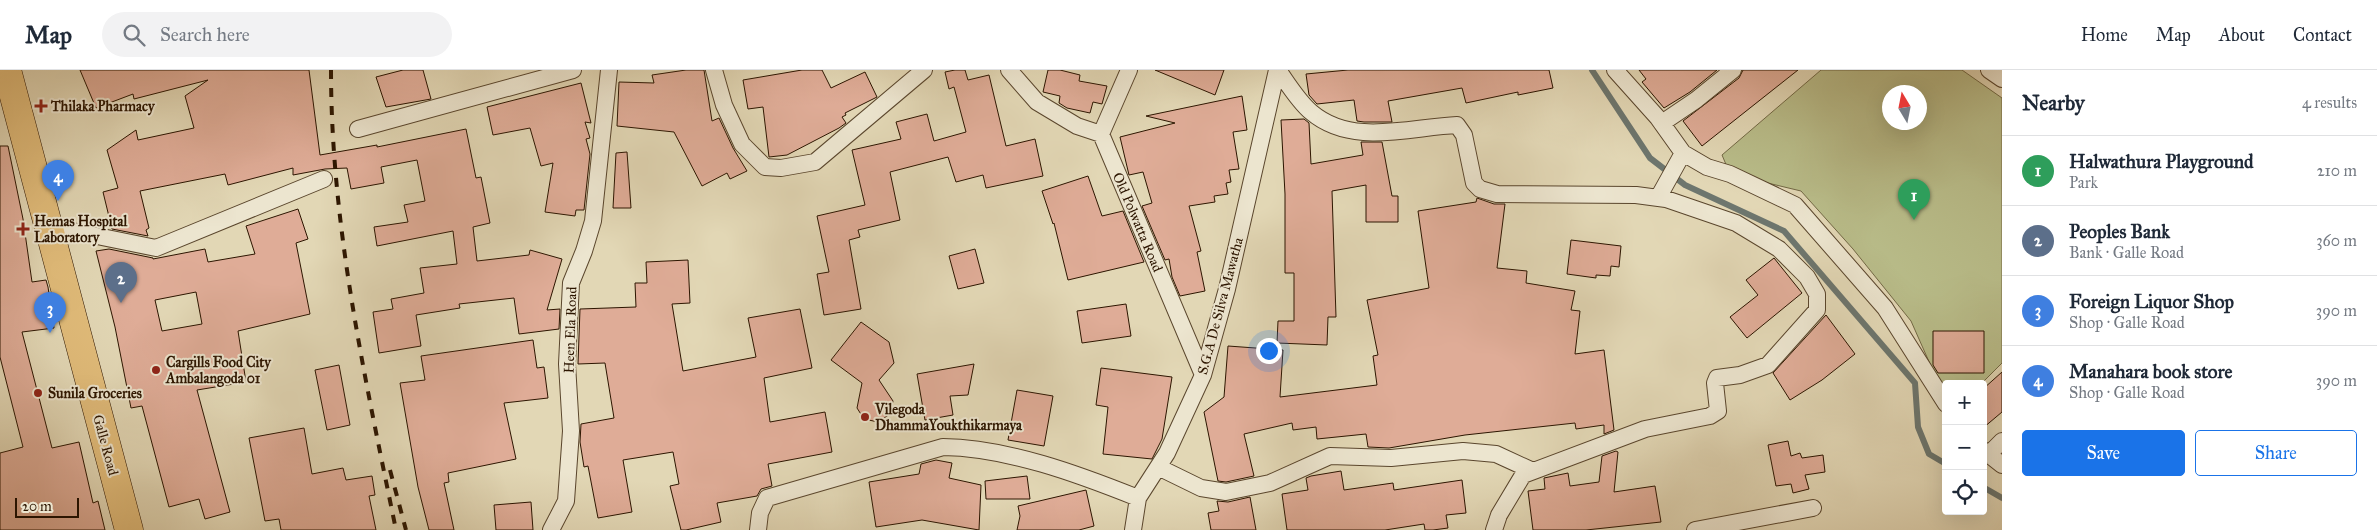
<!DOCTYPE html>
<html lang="en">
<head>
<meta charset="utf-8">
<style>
  :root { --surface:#fff; --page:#f2f2f3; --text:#1f2937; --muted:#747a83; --line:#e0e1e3; --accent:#1a73e8 }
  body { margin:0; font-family:"IM FELL Great Primer",serif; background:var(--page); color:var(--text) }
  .controls { position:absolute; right:15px; bottom:15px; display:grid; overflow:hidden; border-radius:5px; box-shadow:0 5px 20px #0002 }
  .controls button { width:45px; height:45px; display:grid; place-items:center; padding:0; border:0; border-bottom:1px solid var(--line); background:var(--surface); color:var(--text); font:25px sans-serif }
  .compass { position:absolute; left:1882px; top:15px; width:45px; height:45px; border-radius:50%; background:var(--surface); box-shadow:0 5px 20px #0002; rotate:350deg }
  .scale { position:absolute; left:15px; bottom:12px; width:64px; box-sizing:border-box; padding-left:5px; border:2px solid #2c1500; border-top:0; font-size:14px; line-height:18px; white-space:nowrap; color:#2c1500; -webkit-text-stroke:4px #ece5cf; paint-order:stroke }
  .you { position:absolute; left:1268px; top:280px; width:18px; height:18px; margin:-12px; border:4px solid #fff; border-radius:50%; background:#1a73e8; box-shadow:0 0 0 8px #1a73e833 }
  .badge { display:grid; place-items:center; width:32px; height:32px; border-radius:50%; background:var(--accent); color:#fff; font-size:16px; font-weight:700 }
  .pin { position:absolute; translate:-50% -41px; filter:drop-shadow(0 1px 2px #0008) }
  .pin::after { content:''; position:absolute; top:26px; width:18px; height:15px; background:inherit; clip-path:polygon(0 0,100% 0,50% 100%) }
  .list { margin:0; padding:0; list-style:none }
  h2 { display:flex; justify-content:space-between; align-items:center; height:65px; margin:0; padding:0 20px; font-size:21px }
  h2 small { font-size:16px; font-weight:400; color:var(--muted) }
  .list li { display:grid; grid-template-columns:32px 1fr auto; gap:15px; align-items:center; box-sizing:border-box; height:70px; padding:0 20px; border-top:1px solid var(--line) }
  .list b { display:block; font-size:19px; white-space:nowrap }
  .list p { margin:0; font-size:16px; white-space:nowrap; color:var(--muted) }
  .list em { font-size:16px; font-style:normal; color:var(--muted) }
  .actions { display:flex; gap:10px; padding:15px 20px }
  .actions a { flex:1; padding:11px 0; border:1px solid var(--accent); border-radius:5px; text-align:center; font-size:18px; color:var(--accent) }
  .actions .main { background:var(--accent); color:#fff }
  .icon { flex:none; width:28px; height:28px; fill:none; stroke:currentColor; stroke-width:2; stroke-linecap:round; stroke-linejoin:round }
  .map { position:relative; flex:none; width:2002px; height:460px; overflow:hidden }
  header { display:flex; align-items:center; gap:30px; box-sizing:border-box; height:70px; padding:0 25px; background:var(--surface); border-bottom:1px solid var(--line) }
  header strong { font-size:24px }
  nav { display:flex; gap:28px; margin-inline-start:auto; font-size:18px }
  .search { width:350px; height:45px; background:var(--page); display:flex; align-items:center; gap:12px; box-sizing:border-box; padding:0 18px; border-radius:28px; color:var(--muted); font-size:19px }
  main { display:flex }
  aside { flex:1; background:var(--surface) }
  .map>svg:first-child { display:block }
</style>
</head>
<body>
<header>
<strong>Map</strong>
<div class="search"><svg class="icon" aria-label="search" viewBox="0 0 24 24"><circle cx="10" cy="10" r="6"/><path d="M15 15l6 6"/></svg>Search here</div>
<nav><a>Home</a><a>Map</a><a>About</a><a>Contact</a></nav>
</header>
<main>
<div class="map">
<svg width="2002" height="460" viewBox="0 0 2002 460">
  <rect width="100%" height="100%" fill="#e2d7b5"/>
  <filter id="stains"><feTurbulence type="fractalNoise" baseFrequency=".004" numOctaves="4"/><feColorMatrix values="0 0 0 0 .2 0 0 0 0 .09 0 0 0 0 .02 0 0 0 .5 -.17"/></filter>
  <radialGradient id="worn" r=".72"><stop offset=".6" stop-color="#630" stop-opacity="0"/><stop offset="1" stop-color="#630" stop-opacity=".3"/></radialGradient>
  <path fill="#b9bd8a" stroke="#726945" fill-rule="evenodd" d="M1821 0H1962L2002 28V293L1981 314H1946V330L1911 251 1853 179 1801 121 1730 104 1722 85ZM1890 22H1920V52H1890Z"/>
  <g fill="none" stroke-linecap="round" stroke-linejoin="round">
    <path stroke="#6d766e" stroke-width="6" d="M1592 0 1650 88 1685 115 1784 161 1915 313 1918 357 1929 384 1946 394
      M1983 417 2002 428"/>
  </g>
  <path fill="#dfac97" stroke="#2c1500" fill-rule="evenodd" d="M80 0H309L320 85 377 75V77L466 59 476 108 481 107 490 153 473 157 477 191 529 185 530 180 562 189 547 240 560 239 559 259 519 264 514 228 459 234 460 238 416 245 421 276 379 283 373 242 393 239 391 229 424 223 420 198 457 194 453 161 377 176 374 157 408 152 404 135 425 131 417 90 381 97 384 113 351 119 347 98 325 99 293 105V98L228 115 225 104 140 121 149 158 146 160 148 166 112 159 103 122 118 118 107 80 136 60 138 70 194 58 185 26 208 10 134 29 133 24 96 38Z
    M403 0H423L431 29 386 37 376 7Z
    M686 0H704L712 51 719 48 733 78 747 101 730 109 727 103 702 116 674 62 617 56 619 12 654 13 652 5Z
    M802 0H822L831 18 865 2 877 27 845 43 846 45 842 47 846 53 839 58 787 85 769 87 763 37 748 39 743 10Z
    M955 0H965L968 10 989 5 1006 76 1035 69 1043 106 986 118 983 105 956 112 948 87 890 102 900 150 858 160 860 167 849 170 861 239 824 245 817 204 829 202 817 146 865 135 852 80 901 69 896 52 927 44 934 71 966 62 954 17 949 19 945 2Z
    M1048 0H1060L1080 5 1079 11 1107 16 1102 34 1093 32 1090 43 1067 38 1059 33 1060 26 1043 22Z
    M1155 0H1224L1215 25Z
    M1348 0H1549L1553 18 1518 25V22L1466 33 1462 18 1388 31 1392 52H1364L1357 51 1354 30 1317 34 1309 25 1306 4Z
    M1639 0H1717L1690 22 1664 38 1642 12 1646 9Z
    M1743 0H1798L1702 76 1683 51 1739 8Z
    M581 13 591 53 585 52 590 68 586 69 590 84 584 140H576L575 146 545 142 553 93 541 96 530 58 493 65 487 37Z
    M1242 26 1247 60 1233 62 1239 99 1229 100 1231 112 1226 113 1228 124 1214 126 1215 132 1189 136 1201 181 1197 182 1205 221 1180 226 1172 207 1169 189 1165 190 1142 136 1152 133 1143 102 1129 105 1120 67 1175 53 1146 46Z
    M1304 49 1309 53 1311 94 1363 85 1361 72H1382L1392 126H1398V152H1366V115L1332 121 1336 247H1328L1327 275 1277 273 1278 251H1294V203H1285V124L1281 50Z
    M0 76H8L23 149 32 212 46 210 48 217 54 258 22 262 52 378 79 372 93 433 98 431 105 460H0V383L23 377 0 287Z
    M627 82 631 138H613L616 83Z
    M1088 106 1102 146 1123 141 1144 192 1068 210 1054 153 1053 154 1042 121Z
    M1477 128 1494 134H1505L1497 198 1527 201 1526 213 1575 221 1571 240 1580 241 1575 284 1604 280 1614 360 1604 364V355L1576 359 1575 353 1465 365 1389 378 1368 377 1366 364 1317 369 1316 357 1293 360 1292 353 1244 364 1254 406 1226 412 1218 411 1204 342 1224 327 1228 276 1283 280 1280 327 1377 315 1373 286 1378 285 1367 230 1429 218 1418 141 1476 132Z
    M298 139 308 169 296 173 310 244 238 261 246 312 197 320 230 442 205 449 199 429 169 437 142 336 131 338 115 257 96 181 109 179 153 188V189L205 179 208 192 255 184 246 156ZM196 222 202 254 162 261 155 230Z
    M1571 170 1621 176 1619 197 1611 196 1610 206 1596 205V208L1567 204Z
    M975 179 984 213 958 219 949 186Z
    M1774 188 1802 223 1747 268 1730 247 1758 225 1746 210Z
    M688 190 690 233 672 234 683 301 756 287 748 248 800 239 812 298 764 308 770 352 825 342 832 382 768 394 772 416 761 419 757 426 717 433 721 452 686 460H681L670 416 679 414 673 382 623 390 632 442 598 448 588 396 584 397 580 372 581 354 614 348 605 293 578 294 580 239 636 237 635 213H647L646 192Z
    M1126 234 1131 266 1082 273 1077 241Z
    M1826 245 1855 284 1822 310 1790 330 1773 303Z
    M861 252 889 272 894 293 879 310 893 331 890 344 878 352 864 349 857 338 862 313 831 290Z
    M1933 261H1984V303H1938L1933 295Z
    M533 270 537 298 544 297 548 328 504 333 516 389 448 403 449 412 444 413 454 460H429L418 417 400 313 425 310 421 286Z
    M974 294 968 325 950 326 953 345 925 350 917 304Z
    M339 295 350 355 327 360 315 300Z
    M1101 298 1172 307 1162 369 1152 389 1103 384 1108 337 1096 335Z
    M2002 302V342L1983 358V319Z
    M1017 320 1053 326 1044 376 1008 370Z
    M304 358 312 404 343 398 346 410 372 406 375 425 369 426 376 460H281L279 449 265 451 249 368Z
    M1788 371 1791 386 1800 383 1802 388 1823 385 1825 402 1805 405 1809 419 1793 423 1791 414 1776 416 1768 375Z
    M1616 381 1618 382 1614 422 1655 416 1661 452 1586 460H1533L1528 421 1545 419 1544 408 1568 403 1570 416 1599 412 1602 386Z
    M936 390 952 393 949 408 981 415 979 460 922 450 876 457 869 412 919 404 921 394Z
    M1341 401 1344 420 1393 413 1394 420 1462 410 1466 443 1446 445 1448 458 1433 460H1425L1424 454 1385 460H1287L1282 424 1308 420 1306 408 1311 406Z
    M1027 406 1030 429H986L985 411Z
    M1086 420 1094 456 1079 460H1017L1020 446 1018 436Z
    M1250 427 1256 460H1211L1208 443 1219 441 1217 431 1228 432Z
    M531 432 533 460H496L494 435Z"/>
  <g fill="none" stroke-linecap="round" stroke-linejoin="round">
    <defs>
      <path id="minor" d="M714 0 724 35 742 74 765 97 781 98 815 92 924 0
        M1009 0 1037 32 1077 56 1101 64
        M1129 0 1101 64 1203 305
        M1278 0C1288 14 1298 31 1311 42 1352 77 1410 57 1457 55L1464 65 1474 113 1480 119 1497 124 1636 125 1666 129 1736 153 1779 179 1807 207 1817 224V240L1768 295 1740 305 1717 308 1715 313 1718 341 1710 346 1645 359 1523 405 1499 445 1494 460
        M1615 0 1658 48 1683 83 1707 97 1730 104 1795 135 1885 238 1946 334
        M1989 0 2002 9
        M1662 53 1696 30 1733 0
        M358 59 573 0
        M1658 128 1683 83
        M48 156 156 178 324 109
        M1983 380 2002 395
        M1988 385 2002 371
        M1158 397 1201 418 1226 422 1270 413 1330 386 1391 388 1463 381 1496 384 1533 401
        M551 460 566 431 571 361 567 294 571 213 584 181 593 151 609 0
        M758 460 760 443 767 428 943 377C1008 378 1078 404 1138 428
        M1133 460 1138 428 1167 383 1203 305 1227 219 1277 0
        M1695 460 1813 438"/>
      <path id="trunk" d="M7 0 129 460"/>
    </defs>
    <use href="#minor" stroke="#5a462d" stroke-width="18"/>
    <use href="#trunk" stroke="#2c1500" stroke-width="29"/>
    <use href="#minor" stroke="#ece5cf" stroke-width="16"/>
    <use href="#trunk" stroke="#e1bc7a" stroke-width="28"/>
    <path stroke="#2c1500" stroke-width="4" stroke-dasharray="9 9" stroke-linecap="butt" d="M331 0C331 156 365 308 396 460
      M390 400 406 460"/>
  </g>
  <g fill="#8f2418" stroke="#ece5cf" stroke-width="2">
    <path d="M38.5 28.5h5v5h5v5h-5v5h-5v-5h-5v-5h5z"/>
    <path d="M20.5 151.5h5v5h5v5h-5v5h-5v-5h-5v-5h5z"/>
    <circle cx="156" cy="300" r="5"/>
    <circle cx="38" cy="323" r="5"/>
    <circle cx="865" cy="347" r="5"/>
  </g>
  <g text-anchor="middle" stroke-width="4" stroke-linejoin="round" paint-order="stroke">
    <g font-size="14" font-weight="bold" fill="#2c1500" stroke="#ece5cf" text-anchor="start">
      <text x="51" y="41">Thilaka Pharmacy</text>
      <text x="34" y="156">Hemas Hospital<tspan x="34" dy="16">Laboratory</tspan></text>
      <text x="166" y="297">Cargills Food City<tspan x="166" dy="16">Ambalangoda 01</tspan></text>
      <text x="48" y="328">Sunila Groceries</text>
      <text x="875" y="344">Vilegoda<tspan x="875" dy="16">DhammaYoukthikarmaya</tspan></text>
    </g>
    <g font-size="14" fill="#2c1500" stroke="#ece5cf">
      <text transform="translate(1138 152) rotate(67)" y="5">Old Polwatta Road</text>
      <text transform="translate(1220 236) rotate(-75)" y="5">S.G.A De Silva Mawatha</text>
      <text transform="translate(570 260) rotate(-88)" y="5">Heen Ela Road</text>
      <text transform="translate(106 375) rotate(75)" y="5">Galle Road</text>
    </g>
  </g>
  <rect width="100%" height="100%" filter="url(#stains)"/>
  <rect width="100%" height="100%" fill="url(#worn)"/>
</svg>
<div class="controls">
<button>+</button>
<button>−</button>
<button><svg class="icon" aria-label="locate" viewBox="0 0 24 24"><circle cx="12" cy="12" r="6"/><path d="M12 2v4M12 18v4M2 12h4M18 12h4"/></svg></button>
</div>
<svg class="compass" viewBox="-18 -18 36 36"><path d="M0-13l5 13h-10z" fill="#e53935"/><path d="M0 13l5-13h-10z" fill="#747a83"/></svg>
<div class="scale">20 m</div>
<div class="you"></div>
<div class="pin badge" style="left:1914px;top:150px;background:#2e9e5b">1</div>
<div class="pin badge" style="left:121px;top:233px;background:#5c6f8a">2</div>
<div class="pin badge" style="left:50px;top:263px;background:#3f7fe0">3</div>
<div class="pin badge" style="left:58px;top:131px;background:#3f7fe0">4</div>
</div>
<aside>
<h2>Nearby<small>4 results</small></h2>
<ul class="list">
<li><span class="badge" style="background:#2e9e5b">1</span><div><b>Halwathura Playground</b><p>Park</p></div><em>210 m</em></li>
<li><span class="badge" style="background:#5c6f8a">2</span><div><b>Peoples Bank</b><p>Bank · Galle Road</p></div><em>360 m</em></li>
<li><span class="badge" style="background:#3f7fe0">3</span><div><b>Foreign Liquor Shop</b><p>Shop · Galle Road</p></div><em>390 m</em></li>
<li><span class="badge" style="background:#3f7fe0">4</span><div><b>Manahara book store</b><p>Shop · Galle Road</p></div><em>390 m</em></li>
</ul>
<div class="actions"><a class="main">Save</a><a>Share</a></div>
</aside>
</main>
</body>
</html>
